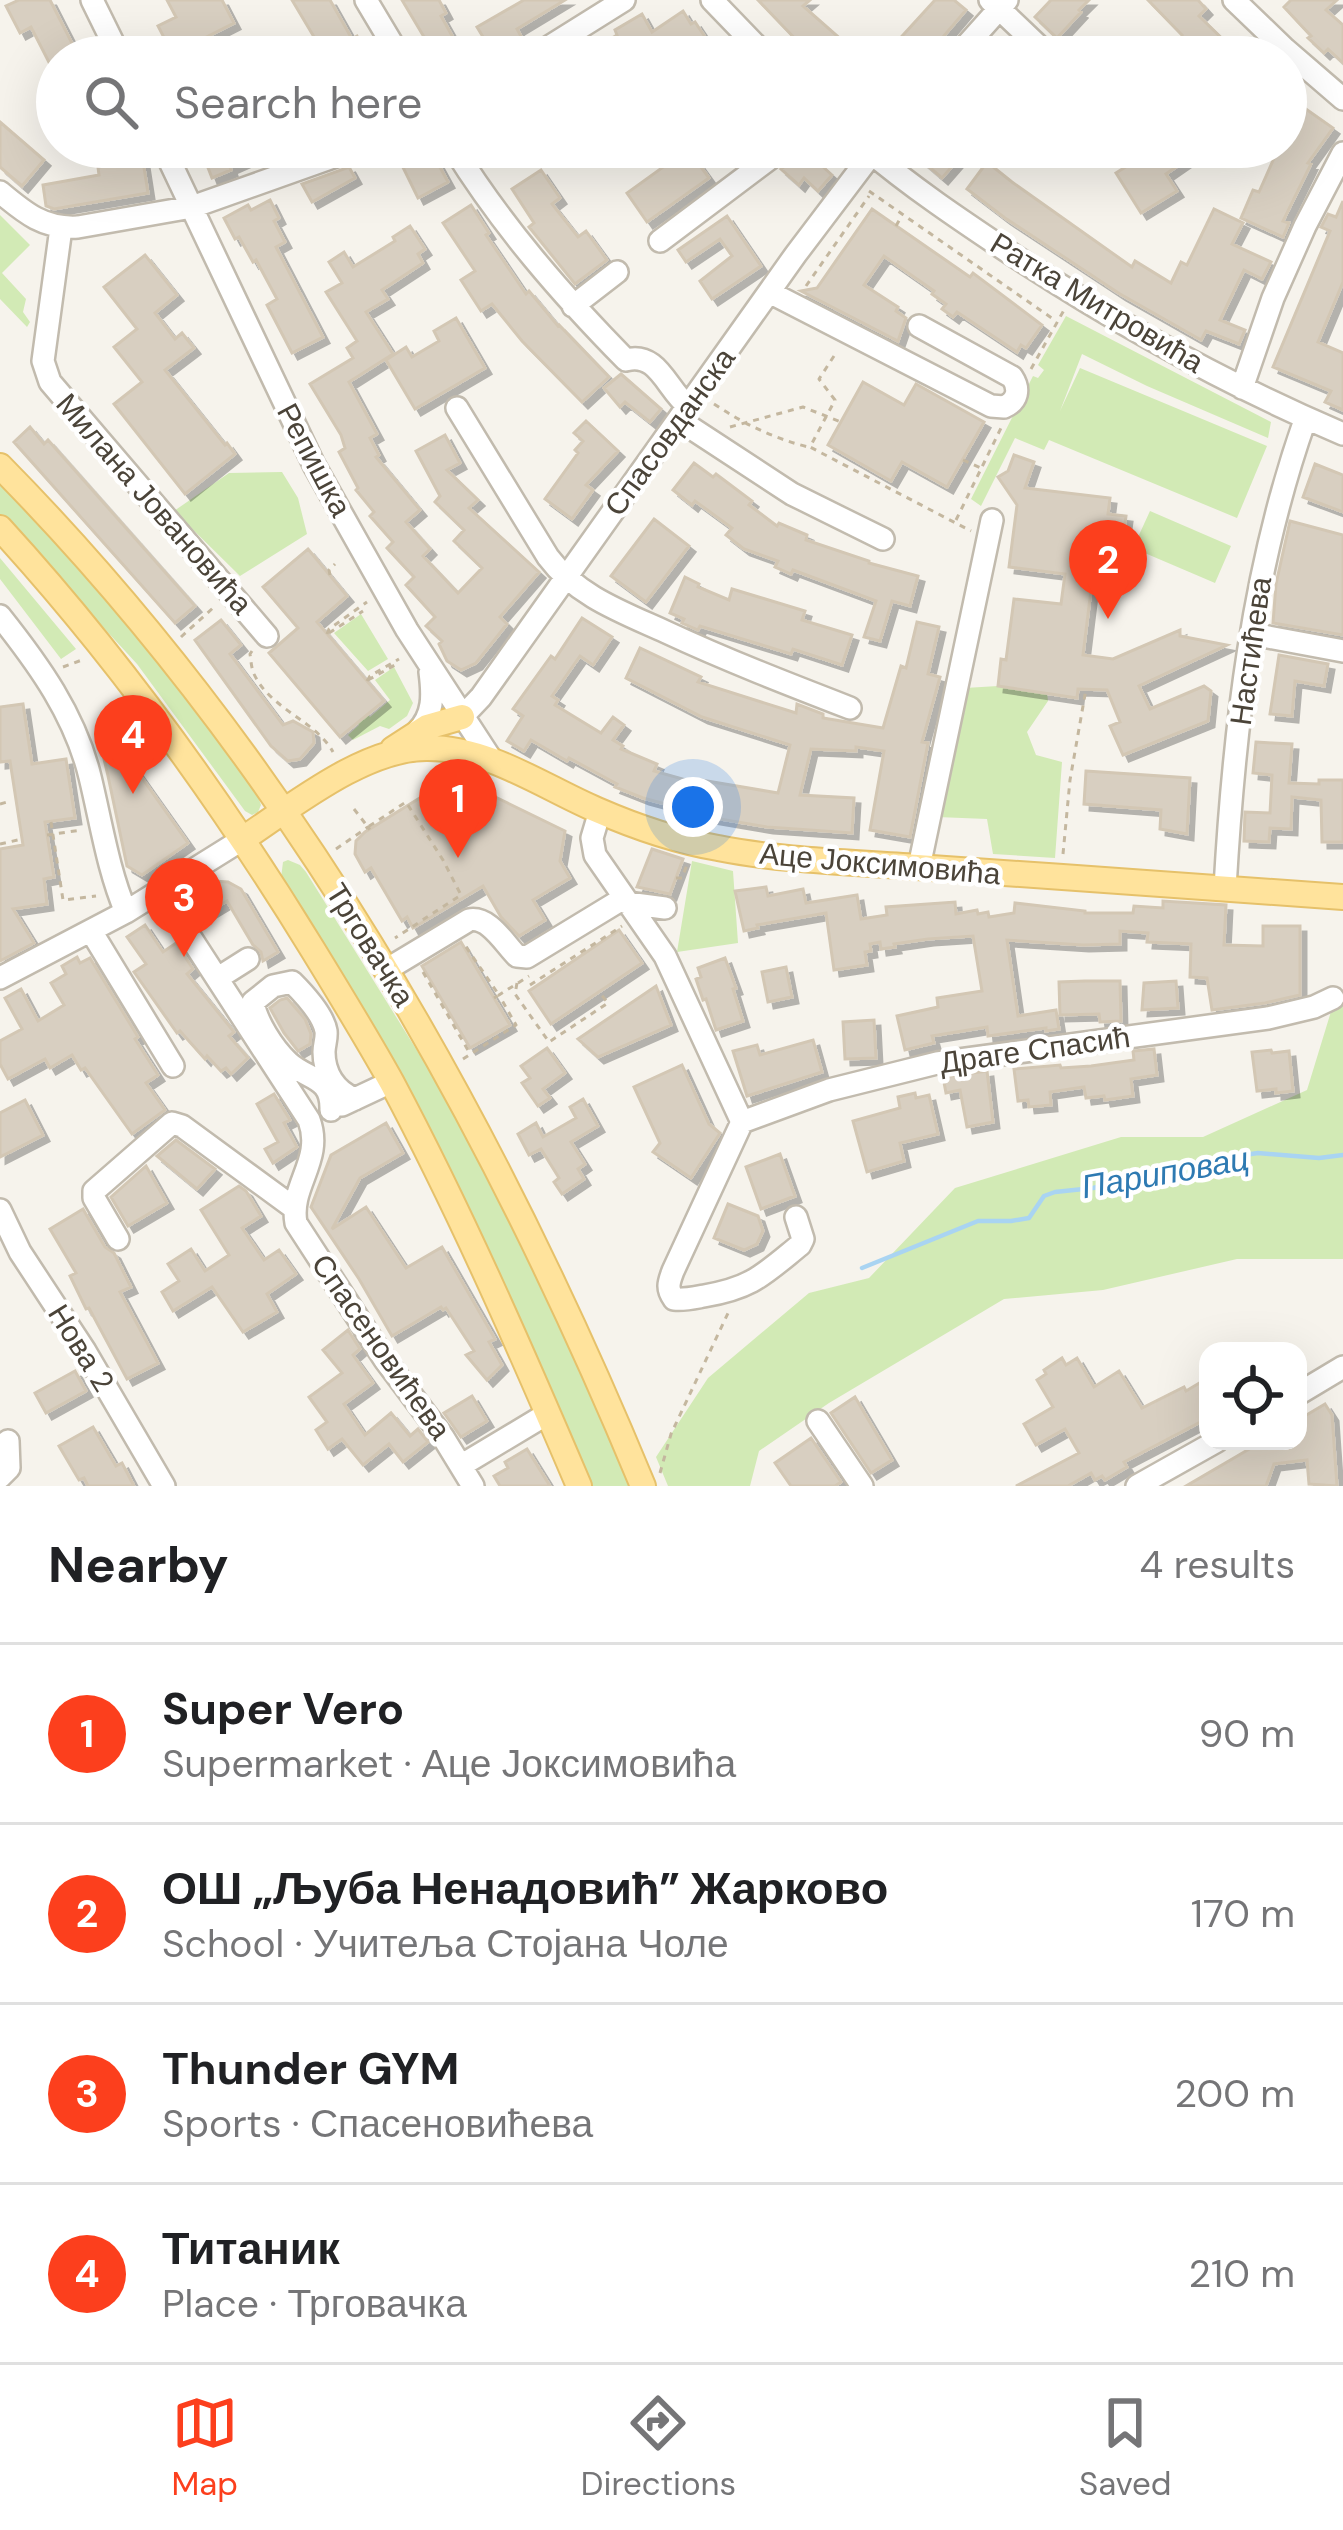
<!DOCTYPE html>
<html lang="en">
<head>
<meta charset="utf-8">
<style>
  :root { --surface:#fff; --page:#f6f6f6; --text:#202124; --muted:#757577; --line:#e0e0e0; --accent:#fc3f1d }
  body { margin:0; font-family:"DM Sans",sans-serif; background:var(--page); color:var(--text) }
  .controls { position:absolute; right:36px; bottom:36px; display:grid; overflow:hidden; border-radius:24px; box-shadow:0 12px 48px #0002 }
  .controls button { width:108px; height:108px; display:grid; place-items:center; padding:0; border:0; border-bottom:3px solid var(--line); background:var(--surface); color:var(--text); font:60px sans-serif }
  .you { position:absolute; left:693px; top:807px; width:42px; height:42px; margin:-30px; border:9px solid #fff; border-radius:50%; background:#1a73e8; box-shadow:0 0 0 18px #1a73e833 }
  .badge { display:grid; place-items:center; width:78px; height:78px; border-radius:50%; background:var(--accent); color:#fff; font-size:39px; font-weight:700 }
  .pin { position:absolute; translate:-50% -99px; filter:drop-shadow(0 3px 6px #0008) }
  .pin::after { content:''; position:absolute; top:63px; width:42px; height:36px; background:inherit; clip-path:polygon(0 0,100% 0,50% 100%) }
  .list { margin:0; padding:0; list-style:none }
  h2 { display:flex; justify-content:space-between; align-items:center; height:156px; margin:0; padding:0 48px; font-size:51px }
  h2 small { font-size:39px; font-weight:400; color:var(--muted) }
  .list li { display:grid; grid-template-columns:78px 1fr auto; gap:36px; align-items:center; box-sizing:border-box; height:180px; padding:0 48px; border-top:3px solid var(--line) }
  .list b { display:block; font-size:45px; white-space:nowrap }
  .list p { margin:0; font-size:39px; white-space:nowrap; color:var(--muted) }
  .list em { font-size:39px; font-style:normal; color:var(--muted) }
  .icon { flex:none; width:66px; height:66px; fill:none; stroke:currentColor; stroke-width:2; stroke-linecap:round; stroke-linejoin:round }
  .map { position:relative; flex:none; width:1343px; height:1486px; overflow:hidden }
  .search { position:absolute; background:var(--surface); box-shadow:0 12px 48px #0002; left:36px; right:36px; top:36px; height:132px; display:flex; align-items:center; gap:30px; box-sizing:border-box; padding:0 42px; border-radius:66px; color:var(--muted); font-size:45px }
  .sheet { height:876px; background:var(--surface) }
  nav { display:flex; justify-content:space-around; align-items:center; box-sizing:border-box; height:168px; border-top:3px solid var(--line); background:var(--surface); font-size:33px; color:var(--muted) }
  nav a { display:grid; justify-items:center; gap:6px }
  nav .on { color:var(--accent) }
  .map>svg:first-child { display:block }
</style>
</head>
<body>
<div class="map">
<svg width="1343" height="1486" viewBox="0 0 1343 1486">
  <defs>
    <filter id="shadow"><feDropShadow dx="6" dy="6" stdDeviation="0" flood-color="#0004"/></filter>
  </defs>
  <rect width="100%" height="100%" fill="#f6f3ec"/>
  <path fill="#d2eab5" d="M0 215 30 245 2 273 26 299 23 312 30 322 27 327 0 299Z
    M1066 316 1271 422 1268 438 1147 386 1082 354 1060 411 1080 368 1267 446 1237 518 1049 440 1044 450 1015 438 981 506 971 499 1033 376 1038 378 1044 370 1038 365Z
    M282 472 298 498 307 534 240 576 174 511 229 473Z
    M0 481 99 588 175 680 256 791 261 805 258 812 252 815 245 811 137 664 0 515Z
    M1150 511 1231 546 1215 583 1133 548Z
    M0 558 76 649 61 659 0 579Z
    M361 614 388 659 368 671 334 633Z
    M394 667 413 703 407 716 389 729 380 726 353 740 348 735 359 725 354 718 364 711 370 717 390 700 375 680Z
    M998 686 1047 693 1048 701 1027 732 1036 755 1062 762 1055 858 993 854 987 819 937 817 965 688Z
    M288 860 300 865 306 872 431 1073 481 1159 553 1309 629 1486H590L281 878 283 862Z
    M692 861 733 871 738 943 677 952Z
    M1343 999V1259H1237L1103 1290 1004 1299 829 1403 759 1451 750 1486H668L656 1457 708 1378 809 1293 869 1278 955 1188 1121 1137H1203L1307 1090 1333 1005Z"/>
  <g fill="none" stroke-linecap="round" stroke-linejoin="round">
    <path stroke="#a9d4f2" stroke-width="4.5" d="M862 1268 978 1221H1011L1029 1218 1044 1196 1055 1192 1093 1188 1205 1161 1258 1153 1319 1158 1343 1155"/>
  </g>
  <path fill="#d8cfc1" stroke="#d3c7b4" stroke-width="3" filter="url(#shadow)" d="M19 0H50L77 53 70 57H57V78L31 27 20 33 6 6Z
    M167 0H222L234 23 187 47 192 57H174L158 26 176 17Z
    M292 0H330L352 39 357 36 369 57H326Z
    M402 0H439L446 13 441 16 464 57H428L422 45 427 42Z
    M524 0H565L517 29 522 38 494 55 477 27Z
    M758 0H810L803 6 843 41 828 57H796L804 48Z
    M935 0H954L966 10 926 57H883Z
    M1051 0H1089L1079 10 1081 12 1057 38 1035 17Z
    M1148 0H1198L1206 9 1199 16 1241 57H1193L1177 41 1182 35Z
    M1291 0H1337L1326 10 1343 25V63L1328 49 1324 53 1308 38 1311 36 1284 7Z
    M683 11 691 24 695 22 709 43 687 57H678L668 42 642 57H580L617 35 615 30 642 14 652 32Z
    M1286 95 1333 128 1308 163 1311 164 1283 221 1289 223 1283 237 1241 218 1253 190 1259 192 1279 147H1286Z
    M0 122 44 160 22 186 0 167Z
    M200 147H276L230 167 231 170 212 178Z
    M393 147H429L448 182 418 198Z
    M801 147 832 175 818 191 804 178 799 185 781 169 795 158Z
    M906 147H969L942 178Z
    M1157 147H1205L1166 174 1177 191 1141 213 1116 173Z
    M688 149 709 178 647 222 627 193Z
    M143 161 148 193 54 209 46 206 43 185 99 175 98 167Z
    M987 162 1012 182 1132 267 1135 261 1171 283 1181 262 1187 265 1214 209 1243 223 1232 244 1271 262 1262 279 1244 270 1220 320 1245 330 1239 344 1206 331 1201 340 1120 294 1005 218 967 189Z
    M349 167 355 178 312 202 302 184Z
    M541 170 560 198 552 204 578 237 586 231 607 260 575 284 529 227 534 223 512 189Z
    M270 200 279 218 274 221 285 242 276 247 323 337 292 353 267 305 277 299 256 260 253 262 239 237 235 239 224 218 248 205 251 210Z
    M1343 201V282L1318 342 1343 353V410L1325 402 1331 391 1273 367 1330 231 1321 227 1328 214 1336 217Z
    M471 205 489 233 486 235 526 294 529 291 558 326 559 325 609 377 582 402 522 341 492 304 481 311 461 280 475 271 443 223Z
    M872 209 970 277 973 273 1042 325 1026 348 1021 345 1017 352 957 312 953 317 942 309 946 304 932 294 934 291 884 256 864 285 898 307 896 311 906 318 898 341 801 291 817 288Z
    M727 216 761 266 712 299 700 281 732 256 720 239 686 262 678 250Z
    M410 226 425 249 418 254 423 263 382 290 388 299 366 312 393 354 349 382 377 434 370 438 379 455 376 457 420 510 406 522 430 549 423 556 458 593 482 568 454 541 464 530 435 502 440 496 416 451 445 435 460 463 447 470 478 500 469 508 539 572 500 617 507 624 476 663 461 670 447 661 439 644 442 641 426 626 435 617 406 585 414 577 387 548 393 542 370 516 374 512 356 490 358 488 339 452 345 448 341 435 310 384 353 358 347 348 357 341 326 292 342 283 329 262 344 252 353 267 395 241 393 237Z
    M145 255 177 295 155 313 175 339 182 333 194 348 165 370 225 445 227 443 235 454 185 494 114 404 142 382 114 347 137 329 104 287Z
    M456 318 485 368 415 409 386 360 406 347 412 357 439 341 434 331Z
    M621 374 661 409 650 422 625 402 620 407 604 388Z
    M863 382 904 405 916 384 984 422 947 487 902 462 891 481 828 445Z
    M586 421 618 451 586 485 593 490 572 519 545 499 578 453 575 450 583 441 574 433Z
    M30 427 44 444 48 440 195 606 175 623 14 442Z
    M1014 455 1034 462 1025 488 1110 498 1108 514 1126 516 1119 569 1094 566 1083 655 1113 659 1180 630V636L1227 645 1139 686 1150 709 1204 686 1211 691 1208 721 1123 755 1110 726 1120 722 1107 690 1078 689 1077 698 998 686 1001 659 1006 660 1014 599 1061 604 1065 574 1009 567 1017 505 998 477 1008 471Z
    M694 463 713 477 716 474 752 501 749 505 777 526 779 523 807 535 806 540 869 561V563L918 576 910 606 892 601 880 641 864 637 876 601 793 570 791 574 775 567 778 561 744 549 726 535 732 528 695 501 692 505 673 490Z
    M1315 464 1343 475V512L1303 497Z
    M654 519 689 546 646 602 611 576Z
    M1290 521 1343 535V635L1273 623 1276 584Z
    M308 549 347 596 317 622 384 701 340 737 269 653 298 628 263 587Z
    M685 577 699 584 698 587 729 600 732 589 805 611 802 620 852 635 842 665 793 649 791 654 700 626 698 630 682 623 684 619 670 613Z
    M582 618 612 637 593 665 580 656 552 696 558 700 555 705 601 733 613 717 624 725 613 740 623 746 621 749 657 764 654 771 700 784 701 780 778 793 790 745 702 717 626 678 640 648 701 677 698 682 796 713 797 704 823 714V718L883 728 901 666 906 668 917 622 939 627 928 674 940 677 922 742 928 743 910 837 870 830 884 751 856 747V751L811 749 800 795 854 798 852 833 767 827 691 814V811L643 798 615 787 617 784 569 758 567 761 531 740 524 751 507 741 523 716 513 709 551 656 555 659Z
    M221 620 241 645 230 654 283 725 293 721 313 732 314 743 300 759 288 761 271 746 195 640Z
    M1279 655 1328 664 1324 686 1295 681 1292 716 1270 714Z
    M23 704 32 764 66 759 75 818 45 822 54 877 44 879 47 904 13 909 34 943 0 961V849L23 845 10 761 0 762V707Z
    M113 737 188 843 142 875 127 866 108 776 101 746Z
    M1256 742 1292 744 1289 783 1319 784V780H1343V842H1322L1321 800 1292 797 1291 829 1270 828 1269 842 1244 841 1245 812 1270 813 1272 775 1253 773Z
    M1086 771 1190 778 1187 834 1160 829 1161 810 1084 804Z
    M460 773 485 792 565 831 560 861 570 878 533 900 545 920 519 936 501 917 483 886 413 928 407 917 402 921 371 868 365 872 355 854 356 841 365 832Z
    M652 849 683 859 670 894 637 887Z
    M213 881 228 882 241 889 278 952 263 961 261 952 253 945 227 901 197 919 183 899Z
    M766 887 768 896 803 889 806 903 857 895 861 919 887 915 886 907 955 902 956 914 977 910 978 914 988 912 989 917 1014 913 1015 903 1085 911V913H1133L1134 906 1163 908V901L1226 905 1224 945 1263 946V926H1300V995L1265 1003 1212 1010 1207 978 1190 977 1191 944 1147 942 1148 933 1120 931V944L1083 945 1007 940 1018 1016 1056 1010 1059 1029 1046 1031V1028L988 1036 987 1027 932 1036 934 1043 905 1050 897 1016 938 1007 937 998 982 991 973 936 928 939 894 944 895 947 881 949 880 942 870 944 871 951 865 952 867 965 834 970 826 913 757 925 758 928 744 931 735 891Z
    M145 925 163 952 176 943 193 969 187 974 234 1032 229 1036 248 1058 231 1074 226 1068 221 1071 207 1056 205 1059 180 1031 177 1033 134 972 146 964 127 937Z
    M619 930 642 963 551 1024 529 991Z
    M461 942 510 1025 470 1048 422 966Z
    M77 957 80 963 90 958 138 1037 135 1039 158 1075 146 1083 165 1110 132 1134 85 1068 81 1070 72 1055 50 1068 45 1059 8 1079 0 1064V1041L22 1029 5 998 21 989 38 1021 64 1005 51 983 66 974 62 966Z
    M725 958 736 988 733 989 743 1021 716 1030 706 999 703 1000 696 979 701 977 698 968Z
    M786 967 792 997 768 1002 762 972Z
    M1085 981H1120L1121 1021 1100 1022 1099 1014 1060 1015 1059 982Z
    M1176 981 1178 1008 1142 1010 1144 983Z
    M656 986 671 1025 598 1057 578 1039Z
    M287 998 305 1019 311 1034 310 1044 298 1051 284 1033 270 1008 280 1000Z
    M874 1020 876 1058 845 1059 843 1022Z
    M813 1040 822 1072 747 1096 733 1051 757 1045 760 1055Z
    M547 1048 565 1073 543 1089 550 1098 538 1106 522 1083 530 1078 521 1066Z
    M1154 1049 1157 1075 1131 1079 1133 1096 1105 1100 1104 1096 1086 1098 1084 1087 1050 1092 1051 1105 1029 1107 1028 1100 1018 1101 1014 1069 1060 1065 1061 1068 1091 1066 1134 1060 1133 1051Z
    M1271 1050 1272 1053 1289 1051 1293 1091 1276 1093V1089L1257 1091 1252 1052Z
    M682 1065 709 1124 720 1133 691 1178 653 1152 660 1143 634 1087Z
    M987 1071 993 1122 967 1127 960 1090 946 1093 943 1077Z
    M915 1093 916 1098 929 1095 938 1134 900 1143 904 1161 867 1172 853 1121 900 1108 898 1097Z
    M274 1094 290 1120 284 1123 297 1147 273 1163 265 1149 278 1142 257 1104Z
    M583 1099 598 1126 571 1142 585 1164 578 1169 584 1179 562 1194 554 1182 559 1178 541 1149 529 1155 518 1134 536 1123 543 1137 576 1118 570 1107Z
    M25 1100 43 1135 0 1157V1113Z
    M386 1123 403 1153 360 1178 332 1229 366 1207 406 1268 442 1247 495 1339 489 1342 502 1365 487 1380 466 1355 474 1351 446 1308 443 1310 441 1307 392 1336 359 1279 311 1207 331 1155Z
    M176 1140 215 1169 197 1189 157 1156Z
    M780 1154 795 1196 761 1209 746 1167Z
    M146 1166 167 1203 128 1226 111 1197Z
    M239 1186 246 1191 261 1216 242 1228 264 1260 279 1250 296 1274 267 1294 277 1312 243 1332 212 1287 173 1311 162 1292 179 1281 168 1264 191 1249 205 1271 229 1255 201 1210Z
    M728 1204 758 1216 763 1231 757 1244 744 1250 714 1238Z
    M83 1209 105 1247 114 1253 131 1287 120 1292 158 1363 127 1379 89 1308 86 1309 70 1276 76 1273 50 1229Z
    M348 1330 360 1349 353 1355 373 1383 344 1404 365 1435 391 1413 410 1436 418 1429 428 1442 403 1462 389 1444 363 1465 342 1439 328 1449 316 1430 327 1422 309 1397 342 1373 323 1350Z
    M1062 1358 1066 1365 1077 1358 1094 1387 1119 1371 1142 1408 1184 1387 1186 1391 1208 1378V1418L1124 1462 1127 1467 1105 1480 1102 1476 1095 1480 1091 1473 1068 1486H1016L1079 1453 1065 1429 1036 1445 1024 1424 1053 1407 1037 1380 1046 1374 1044 1370Z
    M75 1371 86 1391 46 1413 35 1393Z
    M472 1396 487 1421 461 1437 444 1413Z
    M855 1397 892 1460 871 1473 831 1413Z
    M1325 1404 1332 1415 1337 1486 1309 1484 1307 1460 1274 1464 1266 1486H1186L1263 1441H1298V1420Z
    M93 1427 116 1466 122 1463 134 1486H88L84 1478 79 1480 59 1446Z
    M811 1438 841 1482 835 1486H791L775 1463Z
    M527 1449 550 1486H500L494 1476 508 1468 505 1462Z"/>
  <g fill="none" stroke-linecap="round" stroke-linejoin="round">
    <defs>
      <path id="minor" d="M92 0 120 57
        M366 0 400 57
        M712 0 767 57
        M990 0 1050 57
        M1234 0 1285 49 1343 99
        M533 57 624 0
        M956 57 1007 0
        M163 147 314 465 407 630 491 759
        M453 147C502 226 561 294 626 360 658 351 667 390 688 406
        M864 147C911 187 962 221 1013 255 1118 324 1228 385 1343 434
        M0 192C25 213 44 229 78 227L192 207 361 147
        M61 228 43 361 50 382 267 636
        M660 241 785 147
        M769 292 991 406 1004 407C1018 401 1020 389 1012 377L919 326
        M573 306 617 272
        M1242 388 1273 298 1305 226 1343 153
        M457 408 548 557C577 596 622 612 666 632 726 660 788 684 850 708
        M679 420 792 494 883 539
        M0 616C39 665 75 715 90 777 101 822 108 870 126 912
        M1252 634 1343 651
        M462 717 481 697 796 254 877 147
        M417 732C434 715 433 695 430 672
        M600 811 592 838 595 855 665 956 742 1122
        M919 867 992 520
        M1225 888C1234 730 1252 570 1305 420
        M161 892 309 1120C324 1160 289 1186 296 1223L385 1360 443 1437 473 1486
        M627 903 665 908
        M91 931 173 1066
        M386 970 469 920C489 916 504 943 517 956L527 957 624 898
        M0 978 126 912 243 839
        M218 978 248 959
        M342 1105 391 1082
        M331 1110C332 1076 307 1080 288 1062 273 1048 256 1021 253 1002L273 986 292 982C304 994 323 1014 326 1031 327 1038 324 1045 324 1052 324 1073 335 1091 355 1099
        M0 1210 20 1252 85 1351 164 1486
        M796 1217 803 1239 800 1245C763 1275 752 1288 704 1296 693 1298 685 1300 674 1299 666 1288 669 1282 673 1271L742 1122 829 1090 937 1063 1268 1018 1314 1007 1333 998
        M118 1239 94 1198V1191L172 1123 182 1126 294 1208
        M1298 1394 1343 1367
        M818 1421 862 1486
        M462 1465 547 1414
        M0 1477 9 1468 8 1441
        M1137 1486 1217 1441"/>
      <path id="major" d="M0 466C286 756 488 1112 643 1486
        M0 528C119 658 221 800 313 950 340 994 367 1038 392 1083 461 1213 521 1350 579 1486
        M393 749 427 727 462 717
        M243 839C294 805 366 747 428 748 490 748 543 787 597 810 636 827 677 841 718 848 784 861 851 862 917 867 1059 877 1201 886 1343 897"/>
    </defs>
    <use href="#minor" stroke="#c2bbae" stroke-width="26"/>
    <use href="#major" stroke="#e6c16a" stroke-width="28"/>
    <path stroke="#c4b79f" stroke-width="3" stroke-dasharray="6 6" stroke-linecap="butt" d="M869 191 1056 321
      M896 226 901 217
      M806 286 869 196
      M834 356 819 379 835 400 810 447 971 531
      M1031 369 1064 310
      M714 404C744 424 773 438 808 447
      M730 427 803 407 841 422
      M963 460 983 469
      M956 520 1002 426
      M330 575 329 570 335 564
      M329 633 363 611
      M327 634 329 629 367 602
      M181 637 214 607
      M252 651 250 654C251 660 251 667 254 674 270 709 315 720 333 752
      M63 667 82 660
      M368 680 395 665
      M367 681 370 676 399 659
      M450 784 462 776
      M0 804 11 801
      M354 809 368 827 406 802 443 860 461 895 395 938
      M51 822 63 900 96 896
      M47 835 82 830
      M0 844 22 839
      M336 849 368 827 370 830
      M1063 854 1070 780 1086 689
      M676 878H682L688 862
      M466 947 499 995 494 998
      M423 972 469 1052
      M517 983 515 994 549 1042 608 1003 599 992
      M530 985 622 926
      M463 1059 516 1025 499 995 529 976
      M660 1473 671 1434 729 1311"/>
    <use href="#minor" stroke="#fff" stroke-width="21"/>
    <use href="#major" stroke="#ffe39c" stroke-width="24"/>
  </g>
  <g text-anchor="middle" stroke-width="9" stroke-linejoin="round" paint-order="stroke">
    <g font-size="30" fill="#4b4439" stroke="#fff">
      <text transform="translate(1097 303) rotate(31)" y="10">Ратка Митровића</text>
      <text transform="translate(670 432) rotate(-54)" y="10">Спасовданска</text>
      <text transform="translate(314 460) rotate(62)" y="10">Репишка</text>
      <text transform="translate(154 504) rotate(49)" y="10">Милана Јовановића</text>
      <text transform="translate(1251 651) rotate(-82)" y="10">Настићева</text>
      <text transform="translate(880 864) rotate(5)" y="10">Аце Јоксимовића</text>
      <text transform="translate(370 945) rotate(58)" y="10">Трговачка</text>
      <text transform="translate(1035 1050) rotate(-8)" y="10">Драге Спасић</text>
      <text transform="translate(381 1347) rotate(55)" y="10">Спасеновићева</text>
      <text transform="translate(81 1348) rotate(58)" y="10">Нова 2</text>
    </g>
    <g font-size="33" font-style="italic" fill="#2e7ab2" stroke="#fff">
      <text transform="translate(1165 1172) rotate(-10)" y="12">Париповац</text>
    </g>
  </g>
</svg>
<div class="controls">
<button><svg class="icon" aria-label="locate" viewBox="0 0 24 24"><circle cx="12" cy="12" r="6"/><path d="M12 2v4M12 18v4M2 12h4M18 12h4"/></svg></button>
</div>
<div class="you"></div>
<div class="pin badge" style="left:458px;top:858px">1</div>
<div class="pin badge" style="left:1108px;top:619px">2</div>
<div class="pin badge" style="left:184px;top:957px">3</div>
<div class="pin badge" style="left:133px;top:794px">4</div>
<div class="search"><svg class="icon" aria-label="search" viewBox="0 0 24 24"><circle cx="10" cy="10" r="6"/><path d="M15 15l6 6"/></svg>Search here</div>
</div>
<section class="sheet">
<h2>Nearby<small>4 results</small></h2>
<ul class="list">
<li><span class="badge">1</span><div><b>Super Vero</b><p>Supermarket · Аце Јоксимовића</p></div><em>90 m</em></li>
<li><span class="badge">2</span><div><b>ОШ „Љуба Ненадовић” Жарково</b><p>School · Учитеља Стојана Чоле</p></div><em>170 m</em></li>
<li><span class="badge">3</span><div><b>Thunder GYM</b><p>Sports · Спасеновићева</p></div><em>200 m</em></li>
<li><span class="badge">4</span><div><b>Титаник</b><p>Place · Трговачка</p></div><em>210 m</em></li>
</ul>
</section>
<nav>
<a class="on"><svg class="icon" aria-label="map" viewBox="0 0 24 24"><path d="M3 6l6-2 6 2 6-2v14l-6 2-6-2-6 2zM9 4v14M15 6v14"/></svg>Map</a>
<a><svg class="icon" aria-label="directions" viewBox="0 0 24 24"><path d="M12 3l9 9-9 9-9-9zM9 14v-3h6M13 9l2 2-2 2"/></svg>Directions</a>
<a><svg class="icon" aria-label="saved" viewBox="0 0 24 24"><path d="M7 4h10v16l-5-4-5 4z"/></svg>Saved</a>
</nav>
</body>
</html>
